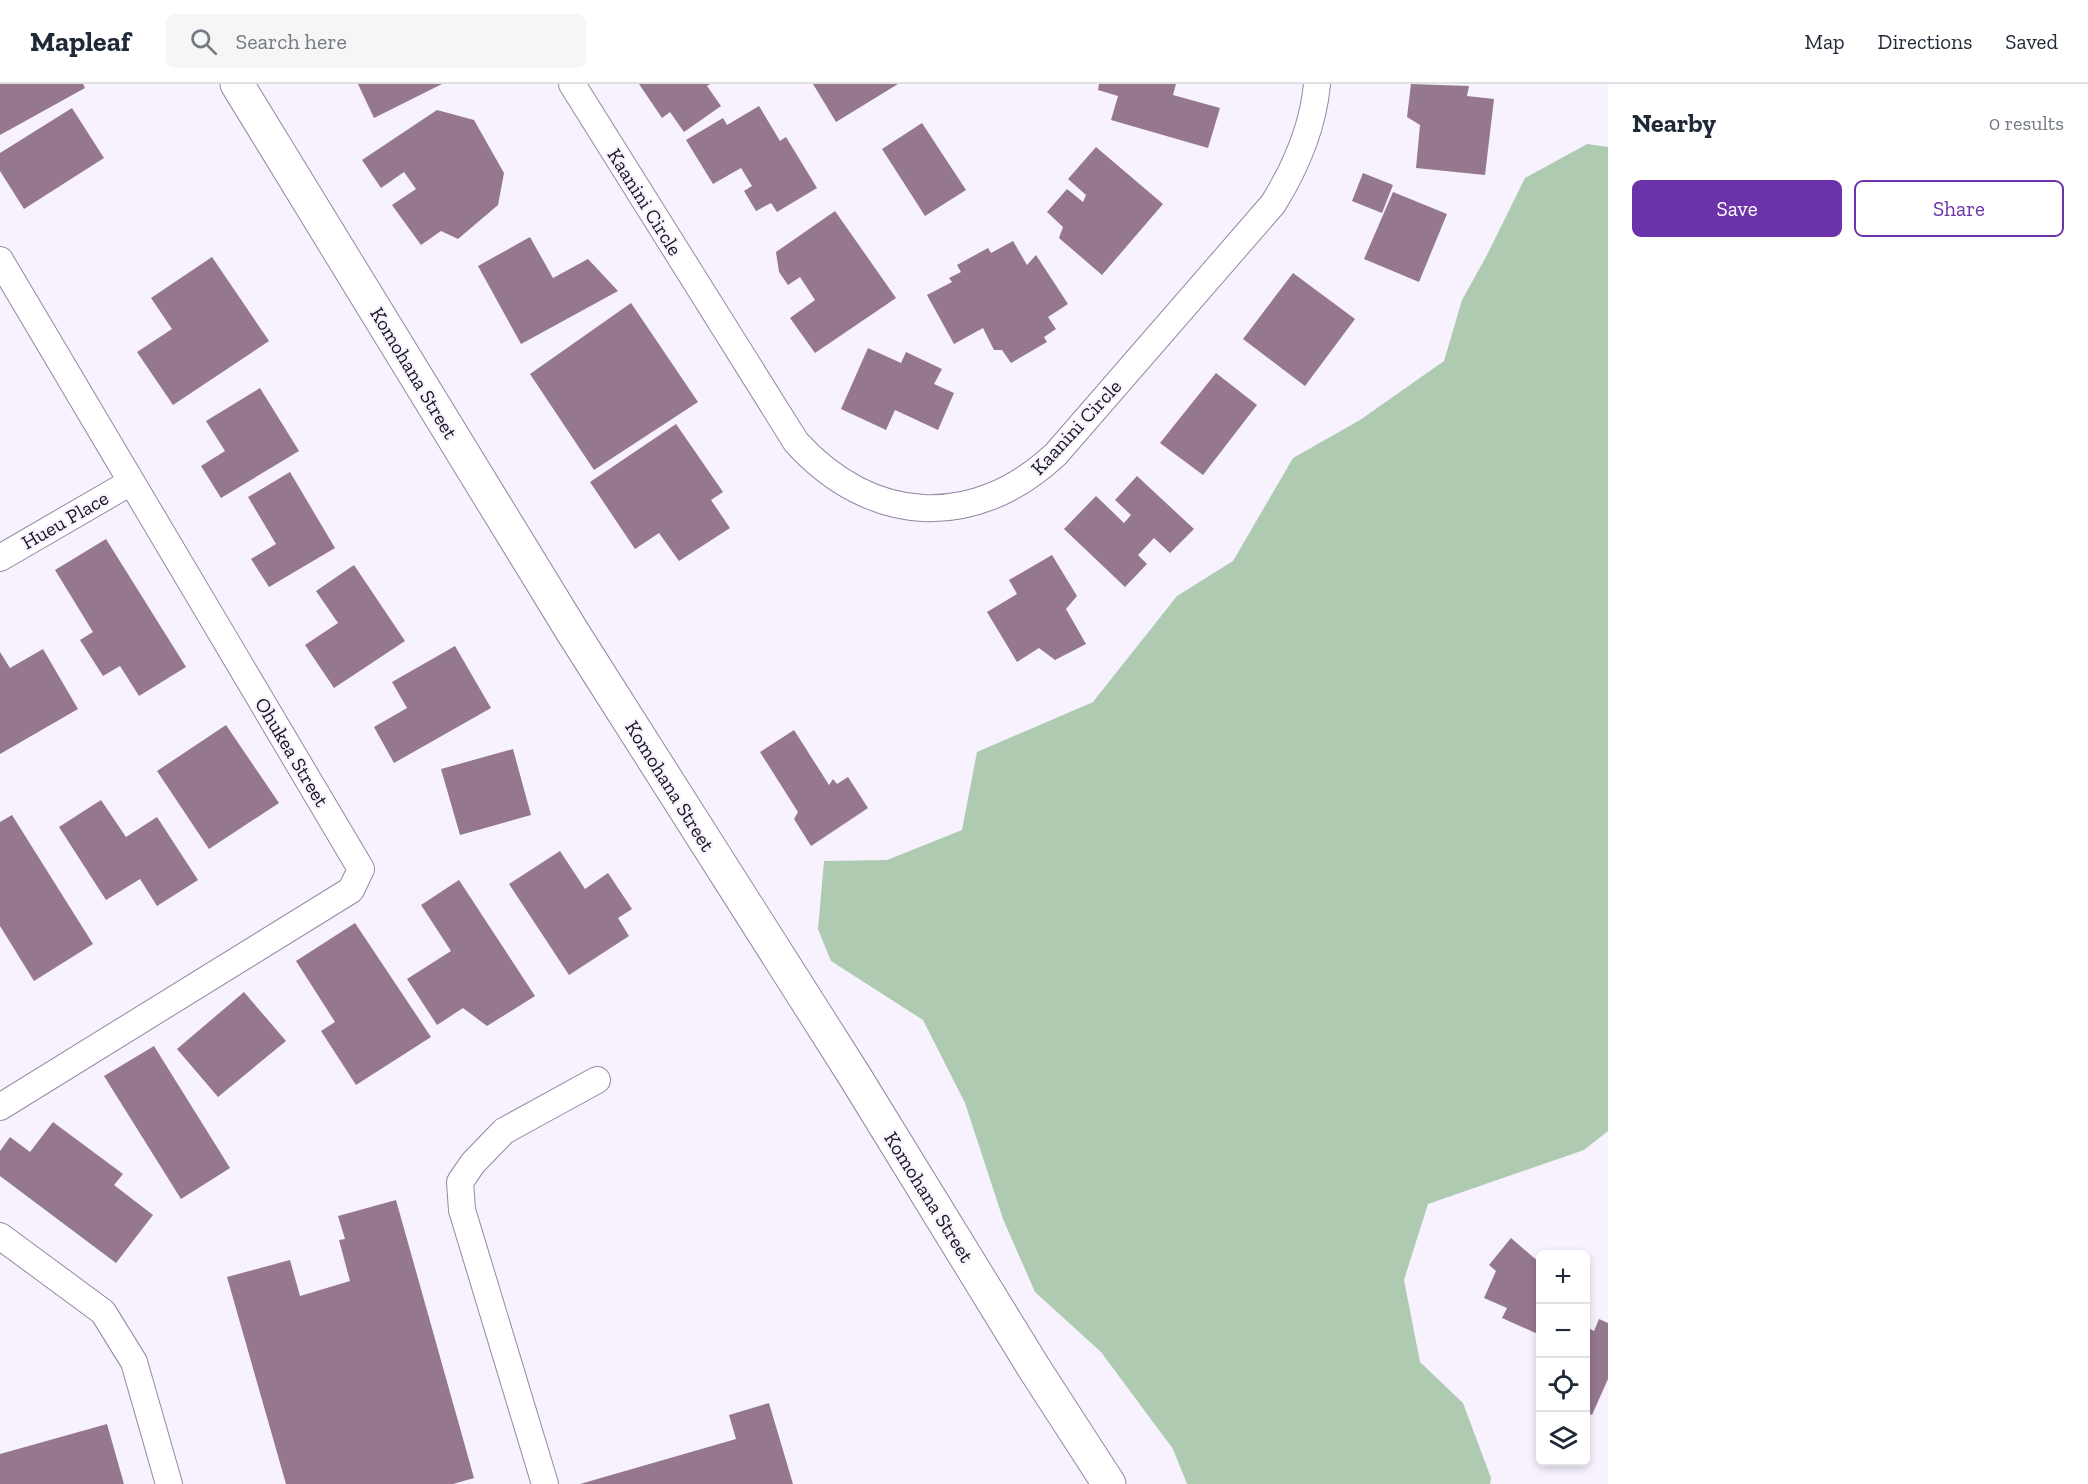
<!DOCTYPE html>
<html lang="en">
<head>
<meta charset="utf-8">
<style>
  :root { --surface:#fff; --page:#f6f6f7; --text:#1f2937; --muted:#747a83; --line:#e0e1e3; --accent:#6c32a9 }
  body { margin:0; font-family:"Zilla Slab",serif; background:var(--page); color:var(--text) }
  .controls { position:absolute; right:18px; bottom:18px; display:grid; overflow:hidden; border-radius:9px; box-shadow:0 3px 9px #0003 }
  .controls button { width:54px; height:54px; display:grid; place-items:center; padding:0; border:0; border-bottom:2px solid var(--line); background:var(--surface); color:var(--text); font:30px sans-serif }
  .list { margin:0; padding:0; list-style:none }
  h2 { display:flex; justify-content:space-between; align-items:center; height:78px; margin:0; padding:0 24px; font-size:26px }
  h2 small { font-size:20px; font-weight:400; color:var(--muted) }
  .actions { display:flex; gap:12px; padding:18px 24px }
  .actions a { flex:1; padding:14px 0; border:2px solid var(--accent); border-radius:9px; text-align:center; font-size:21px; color:var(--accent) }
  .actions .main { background:var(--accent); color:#fff }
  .icon { flex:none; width:33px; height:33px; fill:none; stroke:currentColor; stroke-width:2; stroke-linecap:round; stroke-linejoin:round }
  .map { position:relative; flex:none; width:1608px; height:1400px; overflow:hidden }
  header { display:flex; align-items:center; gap:36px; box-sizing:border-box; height:84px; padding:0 30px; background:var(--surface); border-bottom:2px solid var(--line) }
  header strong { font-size:28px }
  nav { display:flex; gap:33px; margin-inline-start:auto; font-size:21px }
  .search { width:420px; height:54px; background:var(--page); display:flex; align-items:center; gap:15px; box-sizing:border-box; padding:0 21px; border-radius:9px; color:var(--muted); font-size:22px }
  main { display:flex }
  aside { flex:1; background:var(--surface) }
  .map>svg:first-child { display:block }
</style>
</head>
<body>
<header>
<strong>Mapleaf</strong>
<div class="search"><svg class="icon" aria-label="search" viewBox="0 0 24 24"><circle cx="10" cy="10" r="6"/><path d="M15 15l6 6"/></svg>Search here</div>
<nav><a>Map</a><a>Directions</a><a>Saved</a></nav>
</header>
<main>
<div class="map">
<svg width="1608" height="1400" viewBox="0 0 1608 1400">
  <rect width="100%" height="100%" fill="#f7f2fe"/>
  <path fill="#aecbb1" d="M1587 60 1608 63V1047L1584 1066 1428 1120 1404 1196 1420 1278 1463 1319 1491 1394 1490 1400H1187L1173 1365 1101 1268 1035 1208 1003 1135 965 1019 923 936 831 877 818 845 824 777 887 776 962 746 977 668 1093 618 1177 512 1233 477 1293 374 1360 336 1444 277 1462 216 1487 171 1525 94Z"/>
  <path fill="#95788e" d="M0 0H83L85 4 0 51Z
    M358 0H442L374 34Z
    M639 0H710L707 2 721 22 684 48 670 28 662 34Z
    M813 0H898L836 38Z
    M1099 0H1176L1173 11 1220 24 1208 64 1111 36 1118 12 1098 6Z
    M1411 0 1469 2 1467 12 1494 15 1485 91 1416 84 1420 41 1407 33Z
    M759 22 780 57 786 53 817 104 777 128 771 119 756 127 744 107 752 102 741 84 713 100 686 56 723 34 727 41Z
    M72 24 104 74 24 125 0 87V69Z
    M437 26 474 36 504 89 498 121 458 155 441 147 421 161 392 121 416 105 404 88 381 104 362 76Z
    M922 39 966 106 925 132 882 65Z
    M1096 63 1163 120 1102 191 1059 154 1063 143 1047 128 1067 105 1083 118 1086 111 1068 95Z
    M1363 89 1393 101 1382 129 1352 117Z
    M1393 108 1447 130 1419 198 1364 175Z
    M835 127 896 214 815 269 790 234 815 216 800 193 788 201 779 188 776 168Z
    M530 153 553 194 588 175 618 207 521 260 478 182Z
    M1013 157 1027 181 1036 171 1068 220 1048 233 1056 245 1044 253 1047 258 1011 279 1002 266H994L983 244 954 260 927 211 952 198 949 194 961 188 957 181 988 164 991 169Z
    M212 173 269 257 173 321 137 268 172 245 151 214Z
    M1293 189 1355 235 1305 302 1243 255Z
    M631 219 698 318 594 386 530 290Z
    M868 264 901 279 906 268 942 285 934 300 954 309 938 346 895 326 886 346 841 325Z
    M1216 289 1257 321 1203 391 1160 359Z
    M260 304 299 367 221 414 201 382 225 367 206 337Z
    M676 340 723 408 711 416 730 444 679 477 659 449 635 465 590 398Z
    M290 388 335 464 269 503 251 475 276 460 248 413Z
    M1137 392 1194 445 1170 469 1154 454 1138 471 1147 480 1125 503 1064 445 1096 412 1124 439 1131 431 1115 416Z
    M106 455 186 583 139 612 120 582 103 592 80 556 93 548 55 486Z
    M1052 471 1077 512 1066 525 1086 560 1055 576 1039 564 1017 578 987 528 1017 510 1009 496Z
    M354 481 405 557 334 604 305 561 338 539 316 507Z
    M455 562 491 624 394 679 374 643 407 624 392 598Z
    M43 565 78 625 0 670V568L10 584Z
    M226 641 279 719 209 765 157 687Z
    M794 646 829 701 833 695 837 700 848 693 868 724 811 762 794 735 798 728 760 668Z
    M513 665 531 731 460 751 441 685Z
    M101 716 126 753 157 733 198 796 157 822 140 795 106 816 59 743Z
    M12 731 93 860 34 897 0 842V738Z
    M560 767 585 805 608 789 632 825 618 834 629 852 569 891 509 800Z
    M459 796 535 912 487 942 463 924 437 941 407 895 451 867 421 821Z
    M355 839 431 953 356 1001 321 947 335 938 296 877Z
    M244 908 286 957 218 1013 177 965Z
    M154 962 230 1084 181 1115 104 992Z
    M53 1038 123 1090 114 1101 153 1131 116 1179 0 1092V1067L10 1053 30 1068Z
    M396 1116 474 1394 453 1400H286L227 1193 290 1176 300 1212 350 1197 339 1156 345 1155 338 1132Z
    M1511 1154 1540 1179V1251L1502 1234 1507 1224 1484 1214 1496 1187 1489 1181Z
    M1599 1235 1608 1239V1295L1592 1331 1586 1328V1243L1594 1247Z
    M769 1319 793 1400H580L736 1355 729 1331Z
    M107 1340 124 1400H0V1370Z"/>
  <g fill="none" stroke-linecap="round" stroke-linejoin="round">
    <defs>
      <path id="minor" d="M572 0 796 358C871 441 974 447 1056 370L1273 120C1296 83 1313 44 1317 0
        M0 176 361 785 351 806 0 1023
        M0 474 131 398
        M0 1152 103 1228 134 1278 169 1400
        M545 1400 462 1126 460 1098 473 1079 504 1047 597 996"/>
      <path id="secondary" d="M237 0 572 547 854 991 1034 1284 1109 1400"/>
    </defs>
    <use href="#minor" stroke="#9488a3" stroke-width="28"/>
    <use href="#secondary" stroke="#9488a3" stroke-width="35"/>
    <use href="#minor" stroke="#fff" stroke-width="26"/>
    <use href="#secondary" stroke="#fff" stroke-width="33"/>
  </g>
  <g text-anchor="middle" stroke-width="4.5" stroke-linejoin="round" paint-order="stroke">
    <g font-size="20" fill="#19151f" stroke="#f7f2fe">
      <text transform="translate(645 118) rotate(58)" y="7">Kaanini Circle</text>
      <text transform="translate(414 289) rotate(59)" y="7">Komohana Street</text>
      <text transform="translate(1076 343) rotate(-47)" y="7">Kaanini Circle</text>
      <text transform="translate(65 436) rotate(-30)" y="7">Hueu Place</text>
      <text transform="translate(292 668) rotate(59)" y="7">Ohukea Street</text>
      <text transform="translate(670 702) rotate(58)" y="7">Komohana Street</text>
      <text transform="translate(929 1113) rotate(58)" y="7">Komohana Street</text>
    </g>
  </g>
</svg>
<div class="controls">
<button>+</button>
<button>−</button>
<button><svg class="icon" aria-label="locate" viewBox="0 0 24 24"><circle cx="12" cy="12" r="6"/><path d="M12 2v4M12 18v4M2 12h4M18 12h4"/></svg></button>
<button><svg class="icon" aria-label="layers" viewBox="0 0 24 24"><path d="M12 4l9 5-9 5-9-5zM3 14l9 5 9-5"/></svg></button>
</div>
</div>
<aside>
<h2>Nearby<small>0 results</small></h2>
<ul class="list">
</ul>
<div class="actions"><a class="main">Save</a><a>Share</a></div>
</aside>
</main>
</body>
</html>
